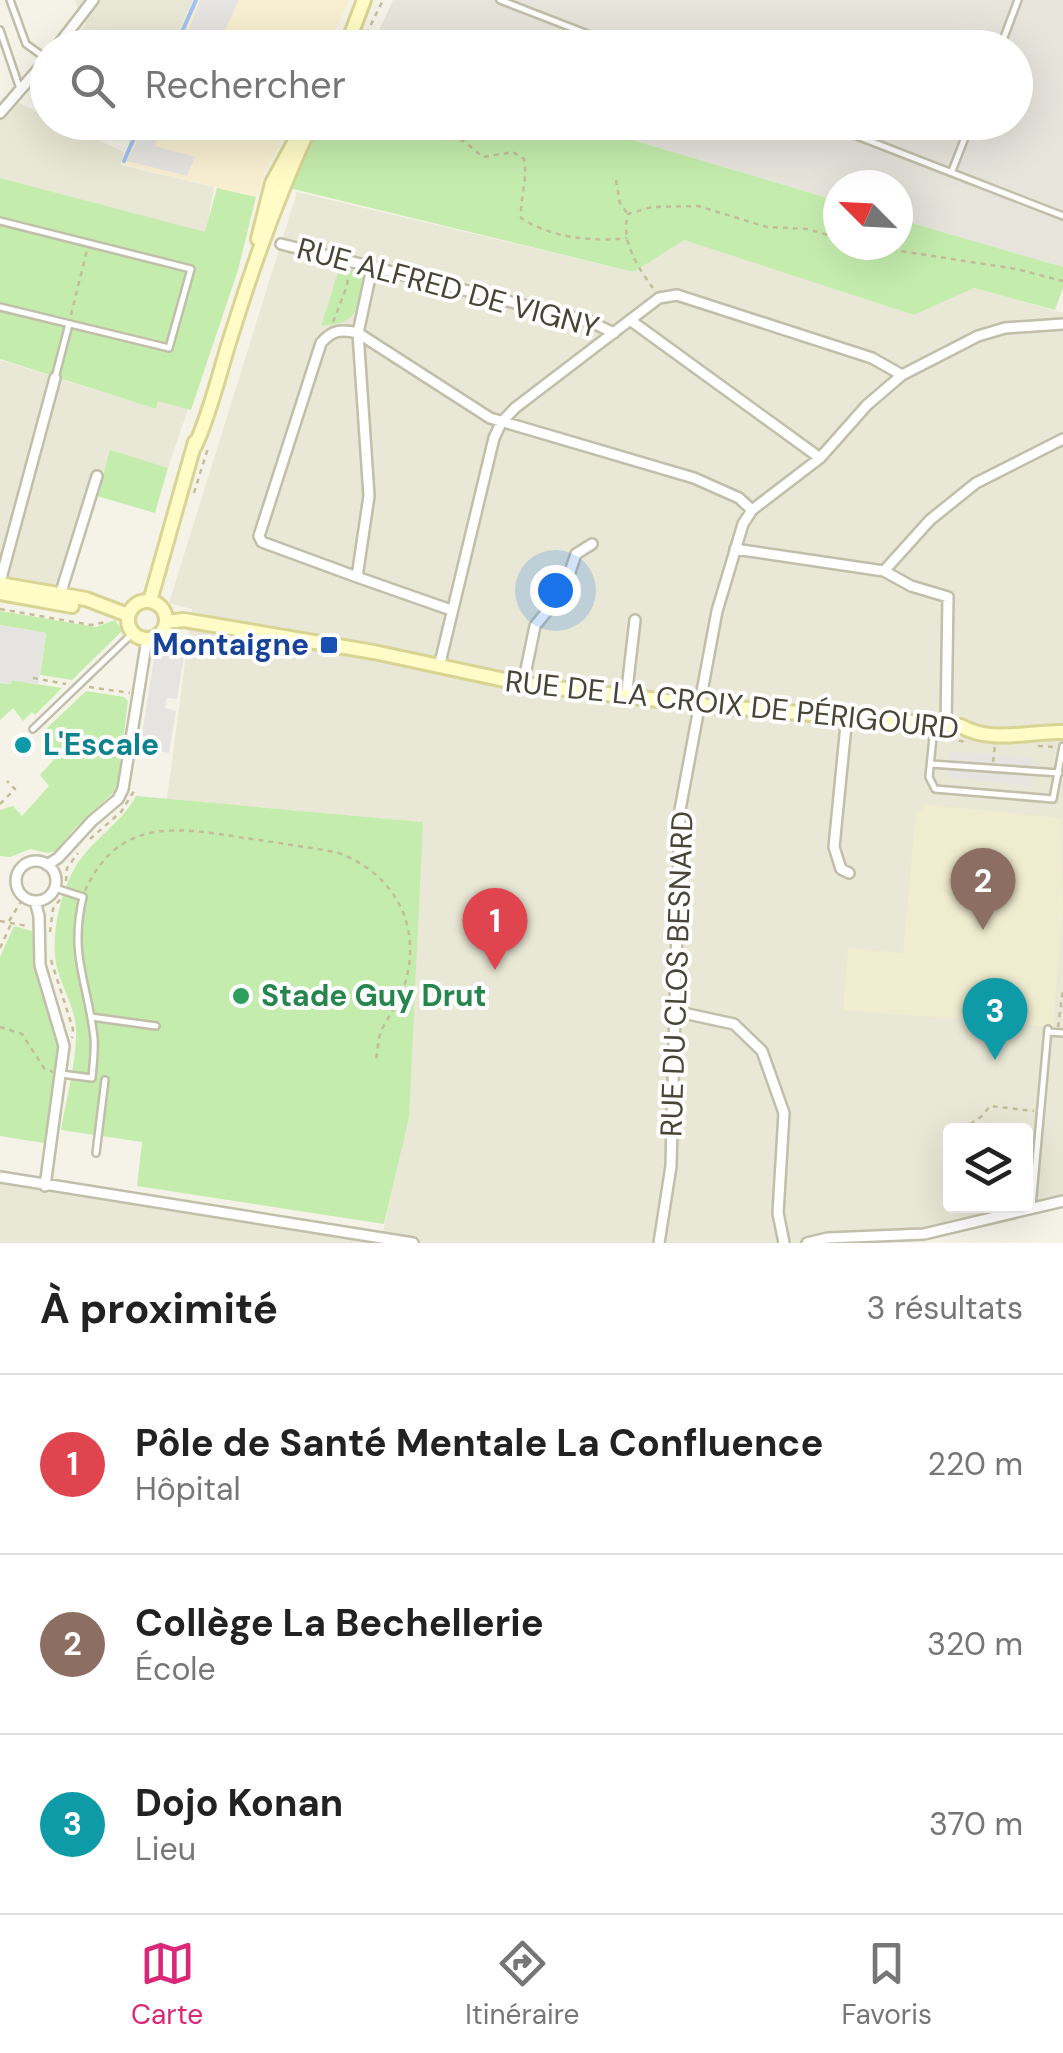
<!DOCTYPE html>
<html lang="fr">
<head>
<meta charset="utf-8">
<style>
  :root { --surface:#fff; --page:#f2f2f2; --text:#222; --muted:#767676; --line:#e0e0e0; --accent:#db2777 }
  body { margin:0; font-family:"DM Sans",sans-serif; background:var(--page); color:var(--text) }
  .controls { position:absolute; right:30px; bottom:30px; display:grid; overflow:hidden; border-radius:10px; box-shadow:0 10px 40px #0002 }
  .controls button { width:90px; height:90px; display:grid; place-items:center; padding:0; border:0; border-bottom:2px solid var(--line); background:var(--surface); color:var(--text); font:50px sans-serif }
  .compass { position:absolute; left:823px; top:170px; width:90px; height:90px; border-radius:50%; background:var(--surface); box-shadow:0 10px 40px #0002; rotate:294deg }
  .you { position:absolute; left:555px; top:590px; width:35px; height:35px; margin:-25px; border:8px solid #fff; border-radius:50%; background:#1a73e8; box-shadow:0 0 0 15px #1a73e833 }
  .badge { display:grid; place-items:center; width:65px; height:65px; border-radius:50%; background:var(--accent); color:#fff; font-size:32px; font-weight:700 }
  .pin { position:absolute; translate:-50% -82px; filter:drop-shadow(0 2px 5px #0008) }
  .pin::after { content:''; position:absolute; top:52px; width:35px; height:30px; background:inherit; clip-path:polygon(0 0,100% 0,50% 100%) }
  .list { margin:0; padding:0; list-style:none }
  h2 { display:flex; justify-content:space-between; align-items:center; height:130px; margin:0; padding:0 40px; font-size:42px }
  h2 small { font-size:32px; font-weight:400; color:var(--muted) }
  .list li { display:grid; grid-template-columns:65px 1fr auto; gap:30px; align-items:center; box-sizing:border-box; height:180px; padding:0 40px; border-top:2px solid var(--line) }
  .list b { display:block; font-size:38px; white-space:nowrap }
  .list p { margin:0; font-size:32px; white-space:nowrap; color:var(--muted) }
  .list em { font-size:32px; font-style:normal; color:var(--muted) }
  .icon { flex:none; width:55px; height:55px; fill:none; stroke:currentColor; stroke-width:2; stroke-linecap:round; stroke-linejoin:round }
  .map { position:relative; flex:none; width:1063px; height:1243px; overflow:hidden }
  .search { position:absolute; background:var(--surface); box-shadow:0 10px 40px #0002; left:30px; right:30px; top:30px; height:110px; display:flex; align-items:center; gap:25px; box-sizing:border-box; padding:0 35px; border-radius:55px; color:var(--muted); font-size:38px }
  .sheet { height:670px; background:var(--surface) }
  nav { display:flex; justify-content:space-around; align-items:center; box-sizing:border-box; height:140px; border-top:2px solid var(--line); background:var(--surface); font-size:28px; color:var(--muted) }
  nav a { display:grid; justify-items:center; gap:5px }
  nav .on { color:var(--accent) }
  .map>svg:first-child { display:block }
</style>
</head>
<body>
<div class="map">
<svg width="1063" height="1243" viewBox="0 0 1063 1243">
  <rect width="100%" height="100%" fill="#f5f3e7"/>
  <path fill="#e9e7d5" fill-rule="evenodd" d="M75 0H193L171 48 107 47 76 38 86 23 80 16Z
    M12 100 47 116 48 122 61 123 124 152 121 165 214 187 206 233 0 178V113Z
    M297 192 634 272 684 240 914 315 974 288 1063 313V1202L924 1234 807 1243H0V1178L382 1236 400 1154 423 822 167 799 192 609 169 603ZM950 1130H1026V1206H950Z
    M0 360 156 409 158 400 188 409 168 468 110 451 64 596 0 584Z"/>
  <path fill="#f8efd1" d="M193 0H349L328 47 171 48Z
    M137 123H290L264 174 256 197 121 164Z"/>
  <path fill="#e7e4dc" d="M393 0H1063V267L898 219V185H838V201L575 123 1016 122V48H371Z"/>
  <path fill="#efecd0" d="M923 804 1061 818 1063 911 1053 1027 843 1010 848 948 903 953 916 810 922 811Z"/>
  <path fill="#c4ecad" d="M316 123H575L838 201V245H898V219L1063 267V288L1055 310 974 288 914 315 684 240 634 272 285 187Z
    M0 178 205 232 217 188 256 197 238 270 191 410 158 401 156 409 0 359Z
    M340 266 361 272C364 284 359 314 347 320 340 324 328 325 321 326Z
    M110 450 168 468 155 513 97 496Z
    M0 611 96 627 115 620 122 631 72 680 40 675 46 633 0 625Z
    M12 680 62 688 35 715 32 712 23 721 13 708 0 720V683L10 684Z
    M86 691 124 697 128 701 117 789 74 829 56 851 48 853 30 849 10 857 0 856V810L13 806 22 816 49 786 40 775 59 754 40 740 50 732 47 728Z
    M136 796 423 822 409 1117 384 1224 137 1186 142 1142 61 1130C66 1099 77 1060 76 1030 76 1011 63 989 58 971 49 942 59 899 72 873 88 841 120 826 136 796Z
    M14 926 32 931 37 975 60 1048 44 1143 0 1136V957Z"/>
  <path fill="#e6e4e0" d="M200 0H239L217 47H182Z
    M146 123H165L155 146 195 157 187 176 127 161Z
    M0 625 46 633 38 685 12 680 10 684 0 682Z
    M155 652 184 656 177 699 167 698 165 708 176 711 169 753 140 748Z
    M951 751 1033 758 1031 786 947 777Z"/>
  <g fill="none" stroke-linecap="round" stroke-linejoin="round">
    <path stroke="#a0c2f6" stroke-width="4" d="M175 48 196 0
      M124 161 141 122"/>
    <defs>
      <path id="lane" d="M10 0 26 44 47 59
        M500 0 624 48
        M0 30 20 89
        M63 43 78 48
        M1000 48 1018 0
        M821 122 1063 216
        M952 171 971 122
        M0 221 191 269 169 348 0 307
        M55 378 69 324
        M934 727 929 777 935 789 1053 799 1063 746
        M33 729 133 633
        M931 764 1059 773
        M55 888 83 897C69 956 88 983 94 1038 95 1051 93 1065 92 1078L61 1074
        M91 1017 156 1026
        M1048 1032 1063 1033
        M96 1153 105 1080
        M1032 1206 1048 1029"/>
      <path id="street" d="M56 48 93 0
        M0 113 48 58
        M281 244 591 322 614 333
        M372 268 358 333 369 496 357 577 451 610
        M630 320 820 458
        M735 549 884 571 930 520 976 483 1063 439
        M884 571 911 586 948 597 946 725
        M357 577 262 542 259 536 321 343C332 330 341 329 358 333L490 418 694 478 739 498 752 510
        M0 582 55 378
        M60 595 97 476
        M439 667 494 438 501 423 515 408 659 298 677 295 872 358 902 375
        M523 684 535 626 564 590 576 554 592 544
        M626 698 635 620
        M847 715 834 847 841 869 849 873
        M16 881a20 20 0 1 1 40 0a20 20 0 1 1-40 0Z
        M47 865 58 858 92 821 118 799 123 789 147 639
        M35 901 39 916 40 965 64 1046 45 1186
        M674 1011 734 1024 762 1051 784 1113 778 1213 784 1243
        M0 1177 413 1243
        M659 1243 671 1166 680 810 717 611 743 524 752 510 820 458 867 405 902 375 978 336 1005 328 1063 324
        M807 1243 828 1238 924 1234 1063 1201"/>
      <path id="secondary" d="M346 48 364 0
        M258 239 272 183 304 124
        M195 446C212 409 220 369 233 330 255 259 280 190 312 122
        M0 584 86 599 128 615
        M0 593 72 606
        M128 620a19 19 0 1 1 38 0a19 19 0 1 1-38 0Z
        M150 601 195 442
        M166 622 184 620 374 652 523 684 700 705 961 726C991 744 1031 731 1063 732"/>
    </defs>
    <use href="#lane" stroke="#c1bea9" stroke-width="10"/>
    <use href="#street" stroke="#c1bea9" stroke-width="14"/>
    <use href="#secondary" stroke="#d8d494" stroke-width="18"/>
    <path stroke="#c4bd99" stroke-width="2.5" stroke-dasharray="5 5" stroke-linecap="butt" d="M362 43 383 0
      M424 122 465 142 483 157 513 152 524 159C528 179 520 198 521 218 551 238 593 242 627 238
      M322 129 334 122
      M616 180 620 203 627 213
      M862 245 1016 269 1063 281
      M653 288C638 268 620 240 628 214L652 207 698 206 767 227 807 229 838 238
      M71 315 87 250
      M333 322 347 286 348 273
      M194 493 208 448
      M0 609 91 625 106 622
      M33 678 66 684
      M89 687 130 693
      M939 737 966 742
      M1038 746 1055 747
      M993 762 995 745
      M0 804 15 789 7 781
      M90 839 121 812 134 791
      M66 881 67 868 78 853
      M85 891C118 817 177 827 244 838 274 842 305 847 336 852 398 874 426 932 401 995 396 1007 388 1017 382 1029 378 1037 378 1049 376 1059
      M0 921 27 926
      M9 921 24 897
      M50 932 53 909 61 898
      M0 948 11 924
      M51 960 73 1029 72 1038
      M0 1027 22 1034 44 1068 53 1072
      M1058 1027 1063 989
      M962 1130 982 1116 990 1106 1034 1111
      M946 1153 950 1142"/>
    <use href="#lane" stroke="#fff" stroke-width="5"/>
    <use href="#street" stroke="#fff" stroke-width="9"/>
    <use href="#secondary" stroke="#fffcc7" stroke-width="12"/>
  </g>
  <rect fill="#1a4fb4" stroke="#fff" stroke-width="4" x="319" y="635" width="20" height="20" rx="5"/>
  <circle fill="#0f9aa8" stroke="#fff" stroke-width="4" cx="23" cy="745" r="10"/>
  <circle fill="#2e9e5b" stroke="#fff" stroke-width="4" cx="241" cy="996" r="10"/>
  <g text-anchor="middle" stroke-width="8" stroke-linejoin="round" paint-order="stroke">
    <g font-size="30" fill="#494536" stroke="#fff">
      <text transform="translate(448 288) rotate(15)" y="10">RUE ALFRED DE VIGNY</text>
      <text transform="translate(732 705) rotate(6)" y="10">RUE DE LA CROIX DE PÉRIGOURD</text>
      <text transform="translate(677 974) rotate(-88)" y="10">RUE DU CLOS BESNARD</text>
    </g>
    <g font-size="30" font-weight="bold" fill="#164399" stroke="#fff" text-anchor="end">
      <text x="309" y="655">Montaigne</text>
    </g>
    <g font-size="30" font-weight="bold" fill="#0d838f" stroke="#fff" text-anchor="start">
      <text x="43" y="755">L'Escale</text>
    </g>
    <g font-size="30" font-weight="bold" fill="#27864d" stroke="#fff" text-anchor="start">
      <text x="261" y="1006">Stade Guy Drut</text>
    </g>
  </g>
</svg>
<div class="controls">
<button><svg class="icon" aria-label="layers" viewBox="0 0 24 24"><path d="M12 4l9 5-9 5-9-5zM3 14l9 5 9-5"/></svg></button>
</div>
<svg class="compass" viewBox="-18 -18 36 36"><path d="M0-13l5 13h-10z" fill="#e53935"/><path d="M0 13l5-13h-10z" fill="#767676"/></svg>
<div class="you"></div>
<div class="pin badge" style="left:495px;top:970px;background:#e0444e">1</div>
<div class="pin badge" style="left:983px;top:930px;background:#8d6e63">2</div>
<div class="pin badge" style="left:995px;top:1060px;background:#0f9aa8">3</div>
<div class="search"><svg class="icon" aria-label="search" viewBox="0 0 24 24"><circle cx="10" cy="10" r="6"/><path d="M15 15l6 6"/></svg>Rechercher</div>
</div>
<section class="sheet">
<h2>À proximité<small>3 résultats</small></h2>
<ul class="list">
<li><span class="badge" style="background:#e0444e">1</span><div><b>Pôle de Santé Mentale La Confluence</b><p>Hôpital</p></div><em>220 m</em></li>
<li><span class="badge" style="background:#8d6e63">2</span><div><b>Collège La Bechellerie</b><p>École</p></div><em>320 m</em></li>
<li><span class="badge" style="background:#0f9aa8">3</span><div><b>Dojo Konan</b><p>Lieu</p></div><em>370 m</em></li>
</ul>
</section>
<nav>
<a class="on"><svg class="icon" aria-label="map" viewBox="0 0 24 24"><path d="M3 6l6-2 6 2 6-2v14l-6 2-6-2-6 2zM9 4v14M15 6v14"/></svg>Carte</a>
<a><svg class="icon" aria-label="directions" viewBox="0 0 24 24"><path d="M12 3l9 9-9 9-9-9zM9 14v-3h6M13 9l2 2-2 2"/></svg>Itinéraire</a>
<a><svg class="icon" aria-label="saved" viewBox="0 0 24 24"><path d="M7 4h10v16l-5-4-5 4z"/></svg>Favoris</a>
</nav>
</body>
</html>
